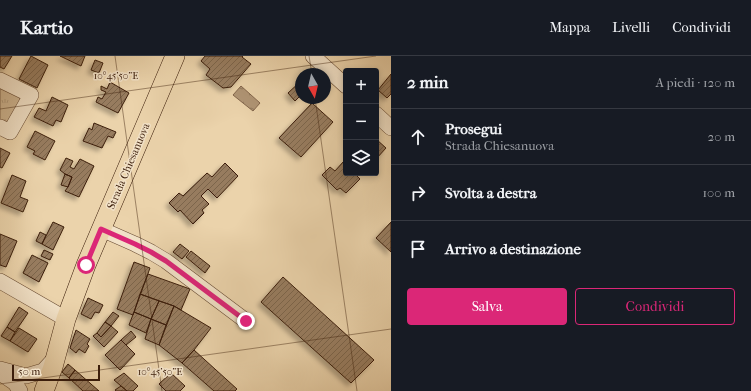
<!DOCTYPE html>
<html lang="it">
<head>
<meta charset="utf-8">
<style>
  :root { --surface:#171b24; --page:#242831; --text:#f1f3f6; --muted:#9ea1a6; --line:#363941; --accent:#db2777 }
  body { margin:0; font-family:"IM FELL French Canon",serif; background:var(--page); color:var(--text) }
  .controls { position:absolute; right:12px; top:12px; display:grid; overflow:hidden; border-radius:4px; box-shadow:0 2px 6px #0003 }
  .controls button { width:36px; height:36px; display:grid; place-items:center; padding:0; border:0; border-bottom:1px solid var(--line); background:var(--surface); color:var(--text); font:20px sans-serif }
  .compass { position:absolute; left:295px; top:12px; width:36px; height:36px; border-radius:50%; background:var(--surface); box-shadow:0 2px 6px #0003; rotate:172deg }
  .scale { position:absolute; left:12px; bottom:10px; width:88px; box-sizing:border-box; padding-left:4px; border:2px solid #3c1e0b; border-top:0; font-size:11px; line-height:14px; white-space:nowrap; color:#3c1e0b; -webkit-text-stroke:3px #f2e2c8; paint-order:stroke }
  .stop { position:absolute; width:12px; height:12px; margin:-9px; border:3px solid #db2777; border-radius:50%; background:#fff }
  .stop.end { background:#db2777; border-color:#fff; box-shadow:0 1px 4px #0008 }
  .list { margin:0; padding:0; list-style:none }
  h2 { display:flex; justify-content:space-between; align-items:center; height:52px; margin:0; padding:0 16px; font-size:17px }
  h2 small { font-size:13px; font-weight:400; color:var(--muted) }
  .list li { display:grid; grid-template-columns:26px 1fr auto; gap:12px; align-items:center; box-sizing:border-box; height:56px; padding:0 16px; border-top:1px solid var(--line) }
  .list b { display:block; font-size:15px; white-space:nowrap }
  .list p { margin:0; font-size:13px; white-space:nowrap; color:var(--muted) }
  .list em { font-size:13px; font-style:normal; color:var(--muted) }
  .actions { display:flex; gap:8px; padding:12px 16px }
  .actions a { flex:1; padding:9px 0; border:1px solid var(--accent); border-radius:4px; text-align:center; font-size:14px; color:var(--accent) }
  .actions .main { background:var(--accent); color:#fff }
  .icon { flex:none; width:22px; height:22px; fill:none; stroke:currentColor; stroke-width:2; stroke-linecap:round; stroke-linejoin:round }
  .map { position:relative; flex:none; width:391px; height:335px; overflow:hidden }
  header { display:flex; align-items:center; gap:24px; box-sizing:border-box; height:56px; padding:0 20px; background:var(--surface); border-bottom:1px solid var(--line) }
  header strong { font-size:19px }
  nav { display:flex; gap:22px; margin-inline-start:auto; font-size:14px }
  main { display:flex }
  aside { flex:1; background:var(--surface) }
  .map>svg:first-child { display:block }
</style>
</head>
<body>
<header>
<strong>Kartio</strong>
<nav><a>Mappa</a><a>Livelli</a><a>Condividi</a></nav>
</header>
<main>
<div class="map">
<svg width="391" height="335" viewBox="0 0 391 335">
  <defs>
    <pattern id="grass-tufts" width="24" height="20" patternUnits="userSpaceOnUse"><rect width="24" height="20" fill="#cdb490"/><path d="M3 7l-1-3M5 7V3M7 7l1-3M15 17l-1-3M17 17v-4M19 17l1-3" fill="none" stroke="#b19a7b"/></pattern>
    <pattern id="water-ripples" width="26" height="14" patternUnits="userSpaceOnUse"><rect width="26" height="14" fill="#b09575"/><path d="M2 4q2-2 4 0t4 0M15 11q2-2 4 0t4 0" fill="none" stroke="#90795e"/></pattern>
    <pattern id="building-hatch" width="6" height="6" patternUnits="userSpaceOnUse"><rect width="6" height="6" fill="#977c5e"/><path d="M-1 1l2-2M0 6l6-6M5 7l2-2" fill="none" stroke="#7c654c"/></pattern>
    <filter id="shadow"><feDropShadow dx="-3.5" dy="3.5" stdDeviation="2" flood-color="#0004"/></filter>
  </defs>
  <rect width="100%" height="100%" fill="#ebd3ab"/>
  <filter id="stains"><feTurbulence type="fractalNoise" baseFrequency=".005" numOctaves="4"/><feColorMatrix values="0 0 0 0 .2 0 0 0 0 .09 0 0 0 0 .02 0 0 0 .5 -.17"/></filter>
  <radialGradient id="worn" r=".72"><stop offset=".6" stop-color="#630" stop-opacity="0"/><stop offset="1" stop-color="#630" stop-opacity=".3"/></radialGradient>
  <path fill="url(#grass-tufts)" stroke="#84694e" d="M0 30 18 40 21 44 8 68 0 65Z"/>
  <path fill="url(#water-ripples)" stroke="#82654b" d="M241 30 260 47 253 55 233 39Z"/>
  <path fill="url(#building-hatch)" stroke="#3c1e0b" filter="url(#shadow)" d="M0 0H12L4 13 0 11Z
    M31 0 48 9 37 32 19 23Z
    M60 0H85L81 10Z
    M205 0H243L242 1 251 8 231 31 223 32 206 19 210 13 201 5Z
    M95 4 103 7 99 17 91 14Z
    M391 18V38L387 42 378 34Z
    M110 26 129 37 118 57 96 46 98 41 102 43 106 36 101 34V30L107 33Z
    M300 26 301 27V39L295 45 288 37Z
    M52 41 68 49 61 66 56 64 53 70 34 61 39 52 46 55Z
    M312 47 333 66 301 101 279 82Z
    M94 67 116 76 113 82 108 80 102 92 83 85 89 72 92 74Z
    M35 75 55 85 45 104 33 98 35 95 27 91Z
    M376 83 386 92 376 103Z
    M0 92 10 97 2 112 0 111Z
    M66 102 73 105 70 111 74 113 80 103 94 110 79 141 65 135 68 131 72 121 65 118 60 114Z
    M343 106 346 109V117H354L360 123 346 137 340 132 337 134 322 119 330 111 335 115Z
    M225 107 238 120 217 142 208 133 201 140 209 148 202 154 204 157 193 168 180 154 178 156 169 147 179 137 183 140 207 117 212 121Z
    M65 118 72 121 68 131 61 129Z
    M12 119 26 125 20 141 28 144 23 156 1 147Z
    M53 166 64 171 53 194 42 188Z
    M391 166V196L376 182Z
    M40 176 46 179 42 188 36 185Z
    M0 178 17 185 6 211 0 209Z
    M180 188 189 195 182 203 173 196Z
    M44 194 53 198 50 204 41 200Z
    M191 195 210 210 205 217 186 201Z
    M32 199 48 207 39 226 23 217Z
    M134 206 150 212 133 259 117 253Z
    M148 218 190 233 181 254 174 250 140 238Z
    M283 221 374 304 351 327 261 246Z
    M140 238 159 245 151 263 134 256Z
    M88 242 103 249 99 257 95 256 91 263 81 258Z
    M159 245 174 250 166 269 151 263Z
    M174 250 211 272 194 294 182 307 159 289Z
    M19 251 28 257 15 276 7 271Z
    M113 256 119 260 111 270 105 266Z
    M134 256 151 263 146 277 129 269Z
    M151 263 166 269 159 289 145 283Z
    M105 266 111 270 101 281 97 277Z
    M111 270 118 276 104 291 93 280 97 277 101 281Z
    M7 271 15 276 10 285 1 280Z
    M19 272 37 283 28 296 10 285Z
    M76 274 90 283 87 288 89 290 85 297 79 293 76 297 70 292Z
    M131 275 136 281 126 289 121 284Z
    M121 284 135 298 120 314 105 299Z
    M194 294 237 333 235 335H214L182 307Z
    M68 308 75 314 69 322 62 316Z
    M75 314 99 335H83L69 322Z
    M124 317 138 330 133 335H127L114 324Z
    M171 317 185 330 180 335H166L159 328Z
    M121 330 127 335H116L115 334Z"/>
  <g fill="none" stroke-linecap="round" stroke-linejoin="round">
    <defs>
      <path id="minor" d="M313 0 346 30
        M0 24 31 39 10 76 0 71
        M376 58 391 72
        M101 173 135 188 151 196 166 205 246 265
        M0 225 66 263
        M0 313 26 320 43 315 55 302
        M0 317 15 327 20 335"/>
      <path id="major" d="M44 335 53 311 66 263 86 209 175 0"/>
    </defs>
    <use href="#minor" stroke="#684b33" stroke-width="16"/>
    <use href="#major" stroke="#3c1e0b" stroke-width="20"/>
    <use href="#minor" stroke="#f2e2c8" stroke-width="15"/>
    <use href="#major" stroke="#ebd3ab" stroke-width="19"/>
  </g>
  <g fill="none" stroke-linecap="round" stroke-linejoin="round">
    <path stroke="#db2777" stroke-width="5" d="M86 209 101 173 135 188 151 196 166 205 246 265"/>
  </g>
  <path fill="none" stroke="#3c1e0b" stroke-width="1" stroke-opacity="0.45" d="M115 0 162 335M309 0 312 18M315 42 357 335M0 53 376 0M0 328 391 273"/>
  <g text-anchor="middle" stroke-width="3" stroke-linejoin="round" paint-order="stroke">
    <g font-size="11" fill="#3c1e0b" stroke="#f2e2c8">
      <text transform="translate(128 110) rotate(-67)" y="4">Strada Chiesanuova</text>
    </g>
  </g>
  <g font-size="10" text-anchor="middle" fill="#3c1e0b" stroke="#f2e2c8" stroke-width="3" stroke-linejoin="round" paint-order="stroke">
    <text x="116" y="23">10°45'50"E</text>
    <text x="160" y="319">10°45'50"E</text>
  </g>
  <rect width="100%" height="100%" filter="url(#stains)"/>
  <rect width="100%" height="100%" fill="url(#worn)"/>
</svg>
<div class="controls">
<button>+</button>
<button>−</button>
<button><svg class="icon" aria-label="layers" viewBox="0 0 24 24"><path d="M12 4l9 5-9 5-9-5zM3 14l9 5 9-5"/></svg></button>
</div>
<svg class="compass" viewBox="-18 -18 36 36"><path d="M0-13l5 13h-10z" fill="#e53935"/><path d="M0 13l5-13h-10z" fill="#9ea1a6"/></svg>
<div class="scale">50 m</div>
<div class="stop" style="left:86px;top:209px"></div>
<div class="stop end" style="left:246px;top:265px"></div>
</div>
<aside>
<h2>2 min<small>A piedi · 120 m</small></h2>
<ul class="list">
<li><svg class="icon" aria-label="ahead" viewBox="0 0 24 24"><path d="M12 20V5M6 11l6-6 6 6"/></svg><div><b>Prosegui</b><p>Strada Chiesanuova</p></div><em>20 m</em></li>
<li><svg class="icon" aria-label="right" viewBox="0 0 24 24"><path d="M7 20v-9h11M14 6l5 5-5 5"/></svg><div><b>Svolta a destra</b></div><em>100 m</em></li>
<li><svg class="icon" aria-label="arrive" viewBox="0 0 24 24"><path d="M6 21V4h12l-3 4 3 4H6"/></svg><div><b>Arrivo a destinazione</b></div></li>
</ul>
<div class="actions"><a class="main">Salva</a><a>Condividi</a></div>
</aside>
</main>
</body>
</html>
